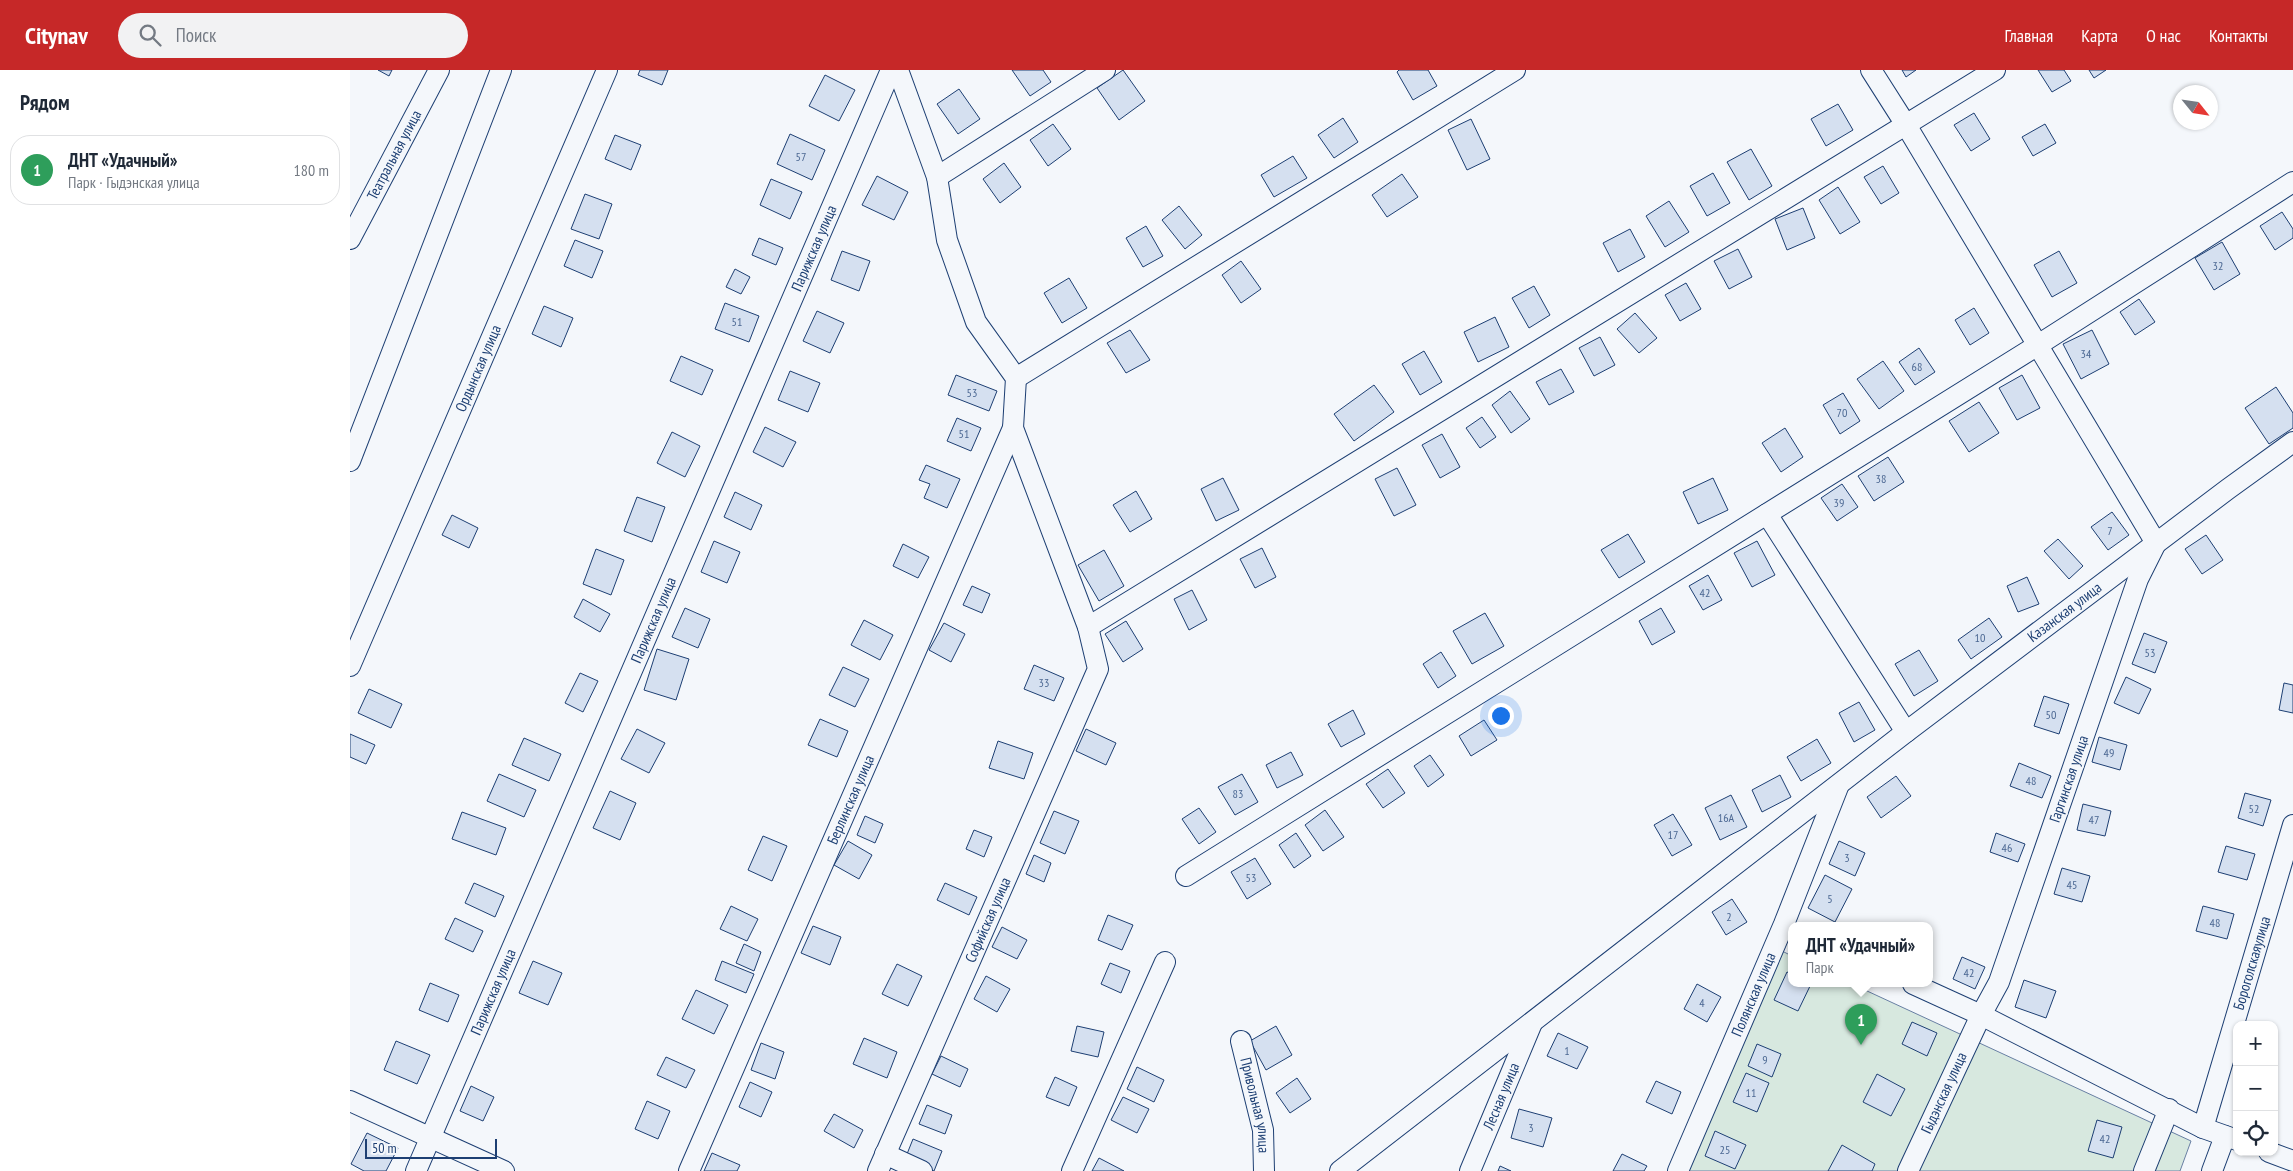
<!DOCTYPE html>
<html lang="ru">
<head>
<meta charset="utf-8">
<style>
  :root { --surface:#fff; --page:#f2f2f3; --text:#1f2937; --muted:#747a83; --line:#e0e1e3; --accent:#c62828 }
  body { margin:0; font-family:"PT Sans Narrow",sans-serif; background:var(--page); color:var(--text) }
  .controls { position:absolute; right:15px; bottom:15px; display:grid; overflow:hidden; border-radius:10px; box-shadow:0 1px 4px #0004 }
  .controls button { width:45px; height:45px; display:grid; place-items:center; padding:0; border:0; border-bottom:1px solid var(--line); background:var(--surface); color:var(--text); font:25px sans-serif }
  .compass { position:absolute; left:1823px; top:15px; width:45px; height:45px; border-radius:50%; background:var(--surface); box-shadow:0 1px 4px #0004; rotate:120deg }
  .scale { position:absolute; left:15px; bottom:12px; width:132px; box-sizing:border-box; padding-left:5px; border:2px solid #1d3f73; border-top:0; font-size:14px; line-height:18px; white-space:nowrap; color:#1d3f73; -webkit-text-stroke:4px #f4f7fb; paint-order:stroke }
  .you { position:absolute; left:1150px; top:645px; width:18px; height:18px; margin:-12px; border:4px solid #fff; border-radius:50%; background:#1a73e8; box-shadow:0 0 0 8px #1a73e833 }
  .badge { display:grid; place-items:center; width:32px; height:32px; border-radius:50%; background:var(--accent); color:#fff; font-size:16px; font-weight:700 }
  .pin { position:absolute; translate:-50% -41px; filter:drop-shadow(0 1px 2px #0008) }
  .pin::after { content:''; position:absolute; top:26px; width:18px; height:15px; background:inherit; clip-path:polygon(0 0,100% 0,50% 100%) }
  .popup { position:absolute; left:1438px; top:852px; width:145px; height:65px; box-sizing:border-box; display:grid; place-content:center; border-radius:10px; background:var(--surface); filter:drop-shadow(0 1px 4px #0005); font-size:16px; white-space:nowrap; color:var(--muted) }
  .popup b { font-size:19px; color:var(--text) }
  .popup::after { content:''; position:absolute; left:50%; top:100%; margin-left:-10px; border:10px solid transparent; border-top-color:var(--surface) }
  .list { margin:0; padding:0; list-style:none }
  h2 { display:flex; justify-content:space-between; align-items:center; height:65px; margin:0; padding:0 20px; font-size:21px }
  h2 small { font-size:16px; font-weight:400; color:var(--muted) }
  .list li { display:grid; grid-template-columns:32px 1fr auto; gap:15px; align-items:center; box-sizing:border-box; height:70px; margin:0 10px 10px; padding:0 10px; border:1px solid var(--line); border-radius:20px }
  .list b { display:block; font-size:19px; white-space:nowrap }
  .list p { margin:0; font-size:16px; white-space:nowrap; color:var(--muted) }
  .list em { font-size:16px; font-style:normal; color:var(--muted) }
  .icon { flex:none; width:28px; height:28px; fill:none; stroke:currentColor; stroke-width:2; stroke-linecap:round; stroke-linejoin:round }
  .map { position:relative; flex:none; width:1943px; height:1101px; overflow:hidden }
  header { display:flex; align-items:center; gap:30px; box-sizing:border-box; height:70px; padding:0 25px; background:var(--accent); color:#fff }
  header strong { font-size:24px }
  nav { display:flex; gap:28px; margin-inline-start:auto; font-size:18px }
  .search { width:350px; height:45px; background:var(--page); display:flex; align-items:center; gap:12px; box-sizing:border-box; padding:0 18px; border-radius:28px; color:var(--muted); font-size:19px }
  main { display:flex }
  aside { flex:1; background:var(--surface) }
  .map>svg:first-child { display:block }
</style>
</head>
<body>
<header>
<strong>Citynav</strong>
<div class="search"><svg class="icon" aria-label="search" viewBox="0 0 24 24"><circle cx="10" cy="10" r="6"/><path d="M15 15l6 6"/></svg>Поиск</div>
<nav><a>Главная</a><a>Карта</a><a>О нас</a><a>Контакты</a></nav>
</header>
<main>
<aside>
<h2>Рядом<small></small></h2>
<ul class="list">
<li><span class="badge" style="background:#2e9e5b">1</span><div><b>ДНТ «Удачный»</b><p>Парк · Гыдэнская улица</p></div><em>180 m</em></li>
</ul>
</aside>
<div class="map">
<svg width="1943" height="1101" viewBox="0 0 1943 1101">
  <rect width="100%" height="100%" fill="#f4f7fb"/>
  <path fill="#d7e8df" stroke="#687fa3" d="M1428 879 1442 886V914H1502L1841 1071 1830 1101H1334Z"/>
  <path fill="#d5e0f0" stroke="#1d3f73" d="M28 0H42L39 6Z
    M290 0H318L312 15 288 5Z
    M662 0H693L701 12 680 26Z
    M773 0 795 31 769 50 747 18Z
    M1049 0H1078L1087 16 1063 30 1047 2Z
    M1552 0H1566L1556 7Z
    M1688 0H1714L1721 11 1702 22Z
    M1739 0H1756L1744 8Z
    M475 5 505 20 489 51 459 36Z
    M609 19 630 49 608 64 587 34Z
    M1488 34 1503 60 1476 76 1461 49Z
    M1624 43 1640 69 1621 81 1604 55Z
    M993 48 1008 72 984 88 968 65Z
    M1121 49 1140 89 1117 100 1098 60Z
    M703 54 721 79 698 96 680 70Z
    M1695 54 1706 73 1683 86 1672 67Z
    M440 64 475 80 462 110 427 94Z
    M265 65 291 75 281 100 255 89Z
    M1401 79 1422 116 1399 130 1377 92Z
    M943 86 957 108 924 127 911 105Z
    M654 93 671 117 650 133 633 109Z
    M1533 96 1549 123 1531 134 1514 107Z
    M1363 103 1380 133 1357 146 1340 116Z
    M1052 104 1068 127 1037 147 1022 125Z
    M527 106 558 122 544 150 512 135Z
    M421 109 452 122 440 149 410 135Z
    M1488 117 1510 152 1490 164 1469 130Z
    M235 124 262 134 249 169 221 159Z
    M1319 131 1339 162 1315 177 1296 146Z
    M829 136 852 165 835 179 812 150Z
    M1453 138 1465 168 1437 180 1425 149Z
    M1932 142 1943 159V168L1925 180 1910 156Z
    M796 156 813 186 793 197 776 168Z
    M1280 159 1295 187 1268 202 1253 173Z
    M409 168 433 178 426 195 402 185Z
    M225 170 253 181 242 208 214 196Z
    M1872 172 1890 204 1864 220 1845 188Z
    M1388 179 1402 207 1379 219 1364 191Z
    M492 181 520 191 509 221 481 210Z
    M1709 181 1727 213 1702 227 1684 195Z
    M891 191 911 219 891 233 872 205Z
    M385 199 400 207 391 224 376 217Z
    M719 208 737 238 712 253 694 223Z
    M1336 213 1351 239 1330 251 1315 225Z
    M1184 216 1200 245 1179 258 1162 228Z
    M1789 229 1805 252 1785 265 1770 242Z
    M375 233 409 246 399 272 365 259Z
    M194 236 223 248 211 277 182 264Z
    M1624 238 1639 263 1620 275 1605 250Z
    M467 241 494 253 480 283 453 271Z
    M1285 243 1307 268 1289 283 1267 259Z
    M1145 247 1159 277 1128 292 1114 262Z
    M780 260 800 290 776 303 757 273Z
    M1742 260 1759 294 1731 309 1713 274Z
    M1250 267 1265 295 1244 306 1229 278Z
    M1569 278 1585 302 1565 315 1549 292Z
    M1074 281 1092 312 1070 325 1052 294Z
    M331 286 363 300 352 325 320 311Z
    M1533 291 1554 321 1529 339 1507 309Z
    M1211 299 1224 322 1199 335 1186 312Z
    M440 301 470 313 458 342 428 330Z
    M606 305 647 321 639 341 598 325Z
    M1672 305 1690 338 1667 350 1649 318Z
    M1024 315 1044 342 1004 371 984 344Z
    M1926 317 1943 343V358L1919 374 1895 338Z
    M1160 321 1180 349 1161 363 1142 335Z
    M1493 323 1510 351 1490 364 1473 335Z
    M1629 332 1649 363 1619 382 1599 351Z
    M1132 347 1146 367 1130 378 1116 358Z
    M607 348 631 358 621 381 597 371Z
    M415 357 446 372 433 397 403 382Z
    M1435 358 1453 387 1431 402 1412 373Z
    M322 362 350 376 335 407 307 393Z
    M1092 364 1110 397 1090 408 1072 375Z
    M1538 387 1554 412 1524 431 1508 406Z
    M576 395 610 409 597 438 574 428 580 414 569 410Z
    M1047 398 1066 435 1044 446 1025 409Z
    M873 408 889 440 866 451 851 419Z
    M1363 408 1378 440 1348 454 1333 422Z
    M1492 414 1508 437 1487 451 1471 428Z
    M786 421 802 449 780 462 763 435Z
    M385 422 412 435 401 460 374 447Z
    M287 427 315 437 302 472 274 461Z
    M1762 442 1779 465 1758 480 1741 457Z
    M102 445 128 458 119 478 92 465Z
    M1278 464 1295 492 1269 508 1251 480Z
    M1856 465 1873 490 1852 504 1835 479Z
    M1708 469 1733 496 1719 509 1694 481Z
    M364 471 390 482 377 513 351 502Z
    M1407 471 1425 505 1402 517 1384 483Z
    M553 474 579 487 568 508 543 496Z
    M912 478 926 507 905 518 890 489Z
    M246 479 274 490 261 525 233 514Z
    M754 480 774 516 749 531 728 495Z
    M1358 505 1372 530 1353 540 1339 516Z
    M1677 507 1689 534 1668 542 1657 516Z
    M622 516 640 524 632 543 613 535Z
    M842 520 857 550 839 560 824 529Z
    M233 529 260 544 250 562 224 547Z
    M335 538 360 549 348 578 322 567Z
    M1311 538 1325 562 1302 575 1289 551Z
    M1135 543 1154 576 1122 594 1103 561Z
    M1639 548 1652 567 1621 589 1608 570Z
    M514 550 543 565 530 590 501 575Z
    M776 551 793 579 773 592 755 564Z
    M594 553 615 564 601 592 579 580Z
    M1794 563 1817 572 1805 603 1782 594Z
    M307 579 339 589 326 630 294 620Z
    M1569 580 1588 611 1564 626 1545 594Z
    M1091 582 1106 606 1088 618 1073 594Z
    M684 595 714 608 704 631 674 619Z
    M493 597 519 609 505 637 479 625Z
    M230 603 248 611 233 642 215 633Z
    M1776 607 1801 619 1789 644 1764 633Z
    M1934 613 1943 615V643L1929 640Z
    M19 619 52 634 41 658 8 643Z
    M1694 626 1719 634 1709 664 1684 656Z
    M1509 632 1525 660 1504 672 1489 643Z
    M1003 640 1015 664 991 677 978 654Z
    M470 649 498 661 487 687 458 675Z
    M1134 650 1147 670 1121 686 1109 666Z
    M287 659 315 673 299 703 271 689Z
    M736 659 766 673 756 695 726 681Z
    M0 664 25 675 16 694 0 687Z
    M1749 667 1777 675 1770 700 1742 692Z
    M174 668 211 684 199 711 162 695Z
    M1467 669 1481 693 1451 711 1437 687Z
    M648 671 683 683 674 709 639 698Z
    M941 682 953 705 927 718 916 695Z
    M1080 685 1094 705 1078 717 1064 696Z
    M1669 693 1701 706 1692 728 1660 716Z
    M1038 699 1055 723 1033 738 1016 714Z
    M149 704 186 720 174 747 137 731Z
    M892 704 908 732 885 745 868 717Z
    M1430 705 1441 727 1412 742 1402 720Z
    M1546 706 1561 726 1531 748 1517 727Z
    M260 721 286 733 270 770 243 758Z
    M1895 723 1921 730 1913 756 1888 748Z
    M1381 725 1397 757 1370 770 1355 738Z
    M1733 734 1761 741 1755 766 1727 760Z
    M849 738 866 762 849 774 832 749Z
    M975 740 994 767 973 781 955 755Z
    M704 741 729 751 715 784 690 773Z
    M112 742 156 758 146 785 102 769Z
    M1323 744 1342 775 1322 786 1304 755Z
    M515 746 533 754 525 773 507 765Z
    M624 760 642 767 634 787 616 779Z
    M946 763 961 786 944 798 929 775Z
    M1646 763 1675 774 1668 792 1640 782Z
    M413 766 437 776 422 811 398 800Z
    M498 771 522 785 509 809 484 795Z
    M1489 771 1515 783 1505 806 1479 794Z
    M1876 776 1905 784 1897 810 1868 802Z
    M684 785 701 793 694 812 676 804Z
    M905 788 921 814 897 829 881 802Z
    M1712 798 1740 806 1732 832 1704 824Z
    M1475 805 1502 819 1485 852 1458 838Z
    M124 813 154 826 145 847 115 833Z
    M595 813 627 827 619 845 587 830Z
    M1382 829 1397 852 1376 865 1362 842Z
    M381 836 408 849 397 871 370 859Z
    M1853 836 1884 844 1877 869 1846 861Z
    M758 845 783 855 772 880 748 870Z
    M105 848 133 861 123 882 95 869Z
    M463 856 491 867 480 895 451 883Z
    M652 857 677 870 667 889 642 877Z
    M394 874 411 882 404 901 386 893Z
    M1612 887 1635 897 1625 919 1603 909Z
    M183 891 212 903 198 935 169 923Z
    M372 891 404 904 396 923 365 910Z
    M760 893 780 901 771 923 751 914Z
    M547 894 572 906 558 936 532 924Z
    M1437 902 1442 904V914H1461L1448 941 1424 930Z
    M636 906 660 919 647 942 624 929Z
    M1674 910 1706 921 1696 948 1665 937Z
    M80 913 109 925 98 952 69 940Z
    M1347 914 1371 927 1357 952 1334 939Z
    M346 920 378 935 364 964 332 949Z
    M1562 952 1587 963 1577 986 1552 974Z
    M727 956 754 962 748 987 721 981Z
    M926 956 942 985 916 1000 900 971Z
    M1208 963 1238 977 1227 999 1197 986Z
    M514 968 547 982 537 1008 503 994Z
    M46 971 80 985 67 1014 34 1000Z
    M411 973 434 982 425 1009 401 1000Z
    M1407 974 1431 984 1422 1007 1398 996Z
    M591 986 618 999 610 1017 582 1004Z
    M316 987 345 1000 336 1018 307 1005Z
    M787 997 814 1010 804 1032 777 1019Z
    M1396 1003 1419 1013 1407 1042 1383 1032Z
    M1527 1004 1555 1019 1541 1046 1513 1032Z
    M705 1007 727 1017 719 1036 696 1027Z
    M947 1008 961 1029 940 1043 926 1023Z
    M1306 1011 1331 1022 1322 1044 1296 1032Z
    M400 1012 422 1022 411 1047 389 1037Z
    M121 1016 144 1027 133 1051 110 1041Z
    M773 1027 799 1039 787 1063 761 1050Z
    M297 1031 320 1041 308 1069 285 1059Z
    M577 1035 602 1045 595 1064 569 1054Z
    M1169 1039 1202 1048 1193 1077 1161 1068Z
    M484 1044 513 1060 504 1078 474 1061Z
    M1747 1050 1772 1057 1763 1088 1738 1081Z
    M1365 1061 1396 1075 1385 1099 1355 1086Z
    M17 1063 48 1078 36 1101H14L1 1094Z
    M563 1069 592 1081 584 1101 555 1089Z
    M1492 1075 1525 1094 1522 1101H1478Z
    M362 1083 390 1095 387 1101H354Z
    M1272 1084 1297 1096 1294 1101H1263Z
    M749 1088 774 1101H742Z
    M1150 1096 1161 1101H1148Z"/>
  <g fill="none" stroke-linecap="round" stroke-linejoin="round">
    <defs>
      <g id="minor">
        <path d="M1521 0 1556 55 1806 473 1788 509 1649 912 1631 945 1558 1101"/>
        <path d="M587 107 755 0"/>
        <path id="s1" d="M0 169 89 0"/>
        <path d="M666 308 1165 0"/>
        <path d="M0 391 151 0"/>
        <path d="M1417 444 1556 662"/>
        <path d="M738 557 1645 0"/>
        <path id="s2" d="M0 596 257 0"/>
        <path d="M836 806 1688 275 1943 112"/>
        <path d="M1563 914 1631 945 1853 1058 1887 1070"/>
        <path id="s3" d="M891 971 913 1060 914 1101"/>
        <path d="M0 1031 154 1101"/>
        <path id="s4" d="M1853 1058 1943 755"/>
        <path d="M1919 1082 1943 1091"/>
        <path d="M535 1084 572 1101"/>
        <path id="s5" d="M66 1101 541 0"/>
        <path id="s6" d="M339 1101 663 358"/>
        <path id="s7" d="M528 1101 748 599 738 557 663 358 666 308 626 252 597 170 587 107 548 0"/>
        <path d="M722 1101 815 892"/>
        <path id="s8" d="M990 1101 1556 662 1878 419 1943 372"/>
        <path id="s9" d="M1120 1101 1182 953"/>
        <path id="s10" d="M1328 1101 1434 854 1488 717"/>
        <path d="M1794 1101 1819 1039"/>
        <path d="M1862 1101 1875 1066"/>
      </g>
    </defs>
    <use href="#minor" stroke="#1d3f73" stroke-width="22"/>
    <use href="#minor" stroke="#f4f7fb" stroke-width="20"/>
  </g>
  <g text-anchor="middle" stroke-width="4" stroke-linejoin="round" paint-order="stroke">
    <g font-size="12" fill="#4b6792">
      <text x="451" y="91">57</text>
      <text x="1868" y="200">32</text>
      <text x="387" y="256">51</text>
      <text x="1736" y="288">34</text>
      <text x="1567" y="301">68</text>
      <text x="622" y="327">53</text>
      <text x="1492" y="347">70</text>
      <text x="614" y="368">51</text>
      <text x="1531" y="413">38</text>
      <text x="1489" y="437">39</text>
      <text x="1760" y="465">7</text>
      <text x="1355" y="527">42</text>
      <text x="1630" y="572">10</text>
      <text x="1800" y="587">53</text>
      <text x="694" y="617">33</text>
      <text x="1701" y="649">50</text>
      <text x="1759" y="687">49</text>
      <text x="1681" y="715">48</text>
      <text x="888" y="728">83</text>
      <text x="1904" y="743">52</text>
      <text x="1376" y="752">16А</text>
      <text x="1744" y="754">47</text>
      <text x="1323" y="769">17</text>
      <text x="1657" y="782">46</text>
      <text x="1497" y="792">3</text>
      <text x="901" y="812">53</text>
      <text x="1722" y="819">45</text>
      <text x="1480" y="833">5</text>
      <text x="1379" y="851">2</text>
      <text x="1865" y="857">48</text>
      <text x="1619" y="907">42</text>
      <text x="1352" y="937">4</text>
      <text x="1217" y="985">1</text>
      <text x="1415" y="994">9</text>
      <text x="1401" y="1027">11</text>
      <text x="1181" y="1062">3</text>
      <text x="1755" y="1073">42</text>
      <text x="1375" y="1084">25</text>
    </g>
    <g font-size="15" fill="#1d3f73" stroke="#f4f7fb">
      <text dy="5" stroke="none"><textPath href="#s1" startOffset="95">Театральная улица</textPath></text>
      <text dy="5" stroke="none"><textPath href="#s5" startOffset="1005">Парижская улица</textPath></text>
      <text dy="5" stroke="none"><textPath href="#s2" startOffset="324">Ордынская улица</textPath></text>
      <text dy="5" stroke="none"><textPath href="#s8" startOffset="915">Казанская улица</textPath></text>
      <text dy="5" stroke="none"><textPath href="#s5" startOffset="600">Парижская улица</textPath></text>
      <text transform="translate(1719 709) rotate(-71)" y="5">Гаргинская улица</text>
      <text dy="5" stroke="none"><textPath href="#s6" startOffset="405">Берлинская улица</textPath></text>
      <text dy="5" stroke="none"><textPath href="#s7" startOffset="274">Софийская улица</textPath></text>
      <text dy="5" stroke="none"><textPath href="#s4" startOffset="172">Бороголскаяулица</textPath></text>
      <text dy="5" stroke="none"><textPath href="#s5" startOffset="195">Парижская улица</textPath></text>
      <text dy="5" stroke="none"><textPath href="#s10" startOffset="192">Полянская улица</textPath></text>
      <text transform="translate(1594 1023) rotate(-65)" y="5">Гыдэнская улица</text>
      <text dy="5" stroke="none"><textPath href="#s9" startOffset="81">Лесная улица</textPath></text>
      <text dy="5" stroke="none"><textPath href="#s3" startOffset="66">Привольная улица</textPath></text>
    </g>
  </g>
</svg>
<div class="controls">
<button>+</button>
<button>−</button>
<button><svg class="icon" aria-label="locate" viewBox="0 0 24 24"><circle cx="12" cy="12" r="6"/><path d="M12 2v4M12 18v4M2 12h4M18 12h4"/></svg></button>
</div>
<svg class="compass" viewBox="-18 -18 36 36"><path d="M0-13l5 13h-10z" fill="#e53935"/><path d="M0 13l5-13h-10z" fill="#747a83"/></svg>
<div class="scale">50 m</div>
<div class="you"></div>
<div class="pin badge" style="left:1511px;top:975px;background:#2e9e5b">1</div>
<div class="popup"><b>ДНТ «Удачный»</b>Парк</div>
</div>
</main>
</body>
</html>
